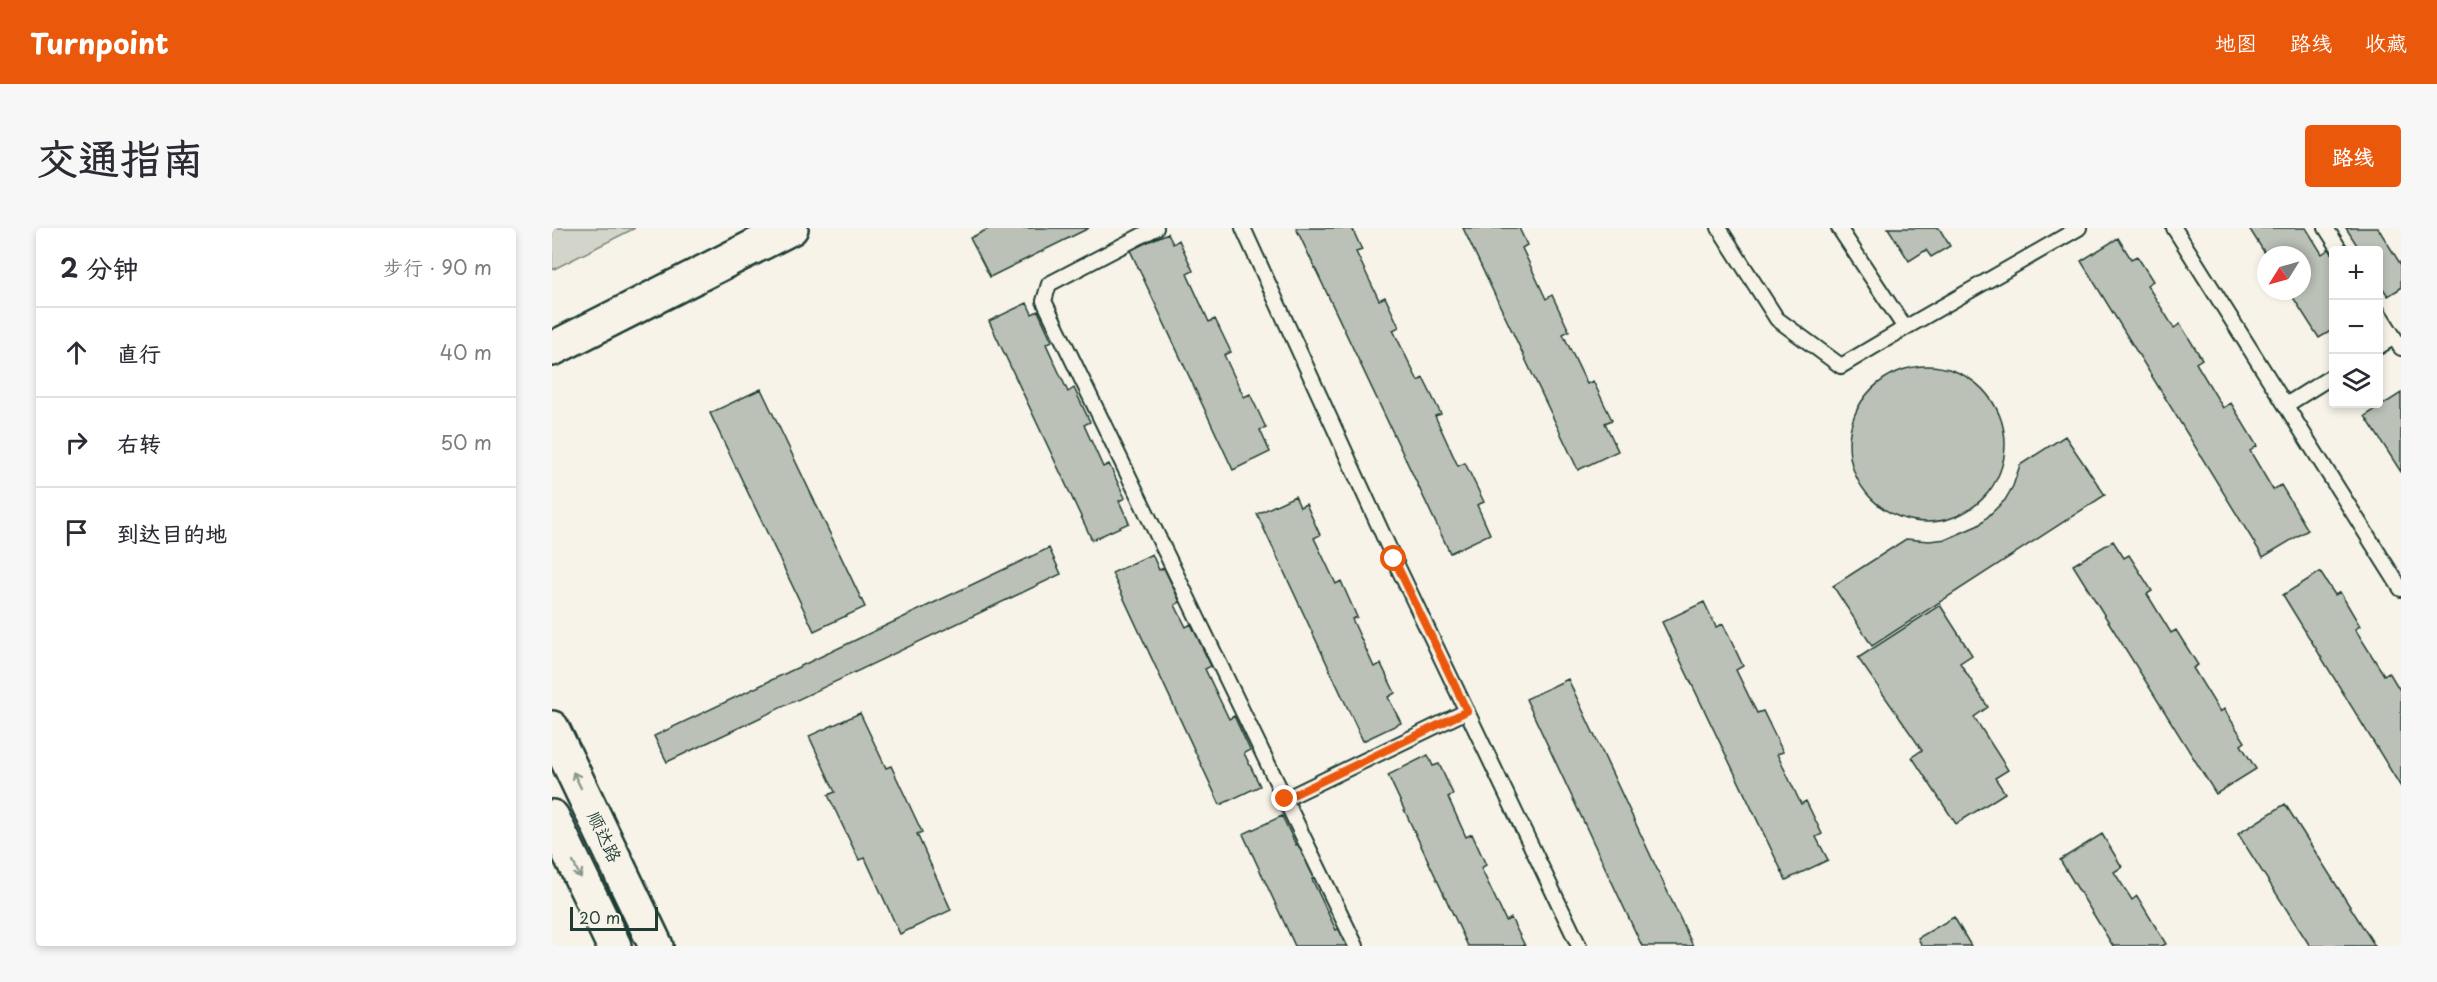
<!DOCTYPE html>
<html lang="zh">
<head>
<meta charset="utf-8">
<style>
  :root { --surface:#fff; --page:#f7f7f7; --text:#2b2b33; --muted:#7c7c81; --line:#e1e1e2; --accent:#ea580c }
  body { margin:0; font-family:"Playpen Sans","LXGW WenKai TC",sans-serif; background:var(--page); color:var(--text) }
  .controls { position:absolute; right:18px; top:18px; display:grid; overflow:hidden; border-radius:6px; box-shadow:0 3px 9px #0003 }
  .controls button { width:54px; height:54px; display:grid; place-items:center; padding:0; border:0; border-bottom:2px solid var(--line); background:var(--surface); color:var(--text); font:30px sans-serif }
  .compass { position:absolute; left:1705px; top:18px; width:54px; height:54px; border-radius:50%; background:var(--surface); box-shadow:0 3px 9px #0003; rotate:233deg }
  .scale { position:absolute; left:18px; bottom:15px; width:88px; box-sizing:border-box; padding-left:6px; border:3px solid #1f3d34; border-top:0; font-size:16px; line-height:21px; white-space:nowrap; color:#1f3d34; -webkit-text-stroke:4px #f7f3e8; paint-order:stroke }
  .stop { position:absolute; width:18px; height:18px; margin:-14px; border:4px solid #ea580c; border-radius:50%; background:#fff }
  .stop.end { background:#ea580c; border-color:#fff; box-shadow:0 2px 6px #0008 }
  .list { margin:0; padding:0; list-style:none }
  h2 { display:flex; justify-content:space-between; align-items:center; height:78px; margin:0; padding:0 24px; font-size:26px }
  h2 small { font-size:20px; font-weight:400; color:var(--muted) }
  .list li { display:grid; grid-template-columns:39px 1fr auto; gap:18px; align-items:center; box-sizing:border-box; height:90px; padding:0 24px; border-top:2px solid var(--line) }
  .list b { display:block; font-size:22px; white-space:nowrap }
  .list em { font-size:20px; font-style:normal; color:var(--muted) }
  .icon { flex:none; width:33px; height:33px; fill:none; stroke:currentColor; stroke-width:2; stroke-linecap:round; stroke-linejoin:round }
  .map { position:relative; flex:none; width:1849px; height:718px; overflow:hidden; border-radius:6px }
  header { display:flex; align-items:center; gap:36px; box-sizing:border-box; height:84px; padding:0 30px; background:var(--accent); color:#fff }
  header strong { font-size:28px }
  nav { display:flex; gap:33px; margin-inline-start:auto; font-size:21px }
  .intro { display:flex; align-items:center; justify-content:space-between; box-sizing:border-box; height:144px; padding:0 36px }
  h1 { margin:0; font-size:42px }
  .button { padding:15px 27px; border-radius:6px; background:var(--accent); color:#fff; font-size:21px; font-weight:700 }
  main { display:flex; gap:36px; padding:0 36px }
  aside { flex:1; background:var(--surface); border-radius:6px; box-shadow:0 3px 9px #0003 }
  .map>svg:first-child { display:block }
</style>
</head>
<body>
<header>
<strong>Turnpoint</strong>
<nav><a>地图</a><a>路线</a><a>收藏</a></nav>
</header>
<div class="intro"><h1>交通指南</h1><a class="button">路线</a></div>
<main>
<aside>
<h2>2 分钟<small>步行 · 90 m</small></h2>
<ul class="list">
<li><svg class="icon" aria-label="ahead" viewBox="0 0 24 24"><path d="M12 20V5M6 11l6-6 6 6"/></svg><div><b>直行</b></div><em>40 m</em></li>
<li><svg class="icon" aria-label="right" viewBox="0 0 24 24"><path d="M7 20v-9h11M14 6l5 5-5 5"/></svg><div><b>右转</b></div><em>50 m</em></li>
<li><svg class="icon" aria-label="arrive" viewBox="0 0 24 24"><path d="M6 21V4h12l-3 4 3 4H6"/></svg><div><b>到达目的地</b></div></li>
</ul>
</aside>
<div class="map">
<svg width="1849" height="718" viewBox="0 0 1849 718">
  <rect width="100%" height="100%" fill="#f7f3e8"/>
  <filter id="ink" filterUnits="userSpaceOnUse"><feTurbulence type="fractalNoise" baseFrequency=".0167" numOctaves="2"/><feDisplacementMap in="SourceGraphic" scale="12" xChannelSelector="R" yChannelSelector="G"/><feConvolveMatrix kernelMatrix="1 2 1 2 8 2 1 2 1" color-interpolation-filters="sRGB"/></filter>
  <g filter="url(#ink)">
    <path fill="#d3d5ca" stroke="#79897f" stroke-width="1.5" d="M0 0H83L0 42Z"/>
    <path fill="#bbc1b6" stroke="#1f3d34" stroke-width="1.5" d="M438 0H537L438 49 418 10Z
      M744 0H800L810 22 804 24 827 72 833 69 847 99 841 102 866 153 871 150 889 186 883 188 906 238 913 235 932 274 925 277 938 306 898 325Z
      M911 0H967L975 17 970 20 994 71 1000 67 1017 103 1011 106 1035 156 1041 153 1060 192 1053 195 1066 223 1026 242Z
      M1336 0H1387L1398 18 1379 29 1374 22 1357 33Z
      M1697 0H1754L1770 26 1777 21 1782 28V101L1767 110 1737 63H1750V27H1714Z
      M1794 0H1826L1849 37V60L1836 68 1826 53V22H1808Z
      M616 5 621 16 627 12 641 43 635 46 657 94 663 91 679 124 672 127 692 169 698 166 714 200 708 202 718 224 681 242 578 22Z
      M1566 10 1579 31 1585 28 1601 53 1595 57 1622 100 1628 96 1650 131 1644 135 1671 180 1679 175 1705 218 1698 223 1721 262 1729 257 1756 302 1711 329 1529 33Z
      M475 75 480 86 486 83 500 113 494 116 516 164 522 160 538 194 532 197 551 239 557 236 573 270 567 273 577 295 540 312 437 93Z
      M1297 216a78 78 0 1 1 156 0a78 78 0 1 1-156 0Z
      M209 161 313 379 262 403 158 185Z
      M1849 165V244L1813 188Z
      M1513 208 1553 267 1320 418 1281 358 1354 311 1377 313 1395 311 1427 297 1453 272 1461 258 1468 237Z
      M743 268 748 279 754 276 768 307 762 310 784 356 789 353 805 389 800 391 822 439 829 436 843 465 836 469 849 495 811 513 705 286Z
      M1561 313 1572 330 1577 327 1600 363 1595 366 1619 405 1624 402 1646 437 1641 440 1668 484 1672 481 1693 514 1689 517 1704 541 1664 566 1521 337Z
      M497 320 509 346 115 534 102 508Z
      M600 326 607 342 612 340 628 374 623 377 634 399 639 396 659 438 653 441 677 491 682 488 698 522 692 525 708 558 668 577 560 345Z
      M1768 344 1783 367 1788 364 1808 398 1803 401 1832 447 1837 444 1849 464V559L1731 367Z
      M1152 374 1164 399 1171 396 1191 438 1184 442 1205 485 1211 483 1231 524 1225 526 1249 576 1254 573 1270 606 1264 609 1276 632 1234 652 1110 394Z
      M1388 377 1420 427 1408 435 1436 479 1422 489 1456 542 1443 550 1453 565 1404 596 1360 529 1370 522 1306 430Z
      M1016 451 1141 718H1090L974 471Z
      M308 485 334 540 339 538 370 604 365 606 399 682 348 706 313 630 307 632 276 567 283 564 257 508Z
      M876 527 881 538 887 536 901 566 896 569 914 609 920 606 934 637 929 640 954 693 959 690 973 718H916L836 547Z
      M1733 576 1823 718H1758L1686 606Z
      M730 588 744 617 750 614 766 648 760 651 784 702 791 699 800 718H743L691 606Z
      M1550 606 1570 639 1562 644 1580 672 1585 668 1614 716 1610 718H1561L1508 632Z
      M1402 689 1419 718H1370L1366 710Z"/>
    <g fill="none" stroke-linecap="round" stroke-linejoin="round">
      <defs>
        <path id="lane" d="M604 0 497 56 492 73 804 718
          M691 0 842 331 1027 718
          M1167 0 1225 91 1289 138 1353 100
          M1287 0 1353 100 1527 0
          M1622 0 1849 361
          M1774 0 1788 22
          M1826 84 1849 120
          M1826 119 1842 109
          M1734 177 1782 147
          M733 571 915 483"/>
        <path id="secondary" d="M0 121 239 0
          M0 500 104 718
          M0 589 62 718"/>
      </defs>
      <use href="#lane" stroke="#1f3d34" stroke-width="18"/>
      <use href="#secondary" stroke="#1f3d34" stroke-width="38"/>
      <use href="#lane" stroke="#f7f3e8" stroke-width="14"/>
      <use href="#secondary" stroke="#f7f3e8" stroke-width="33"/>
    </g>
    <defs><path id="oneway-shaft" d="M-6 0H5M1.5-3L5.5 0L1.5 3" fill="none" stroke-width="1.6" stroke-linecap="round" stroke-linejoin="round" transform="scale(1.5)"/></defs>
    <g stroke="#8b988e">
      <use href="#oneway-shaft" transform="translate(25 552) rotate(-116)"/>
      <use href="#oneway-shaft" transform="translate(25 642) rotate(64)"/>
    </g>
  </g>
  <g fill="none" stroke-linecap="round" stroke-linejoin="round" filter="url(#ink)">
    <path stroke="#ea580c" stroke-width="8" d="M733 571 915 483 842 331"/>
  </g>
  <g text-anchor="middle" stroke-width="5" stroke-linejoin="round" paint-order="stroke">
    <g font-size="18" fill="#1f3d34" stroke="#f7f3e8">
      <text transform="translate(52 609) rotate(64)" y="6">顺达路</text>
    </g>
  </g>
</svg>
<div class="controls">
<button>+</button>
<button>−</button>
<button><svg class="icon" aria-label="layers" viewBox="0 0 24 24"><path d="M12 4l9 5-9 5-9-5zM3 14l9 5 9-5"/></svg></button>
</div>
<svg class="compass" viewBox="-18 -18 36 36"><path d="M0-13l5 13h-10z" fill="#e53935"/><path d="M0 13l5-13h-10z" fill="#7c7c81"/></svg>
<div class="scale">20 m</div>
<div class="stop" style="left:842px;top:331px"></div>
<div class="stop end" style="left:733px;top:571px"></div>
</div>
</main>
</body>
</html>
